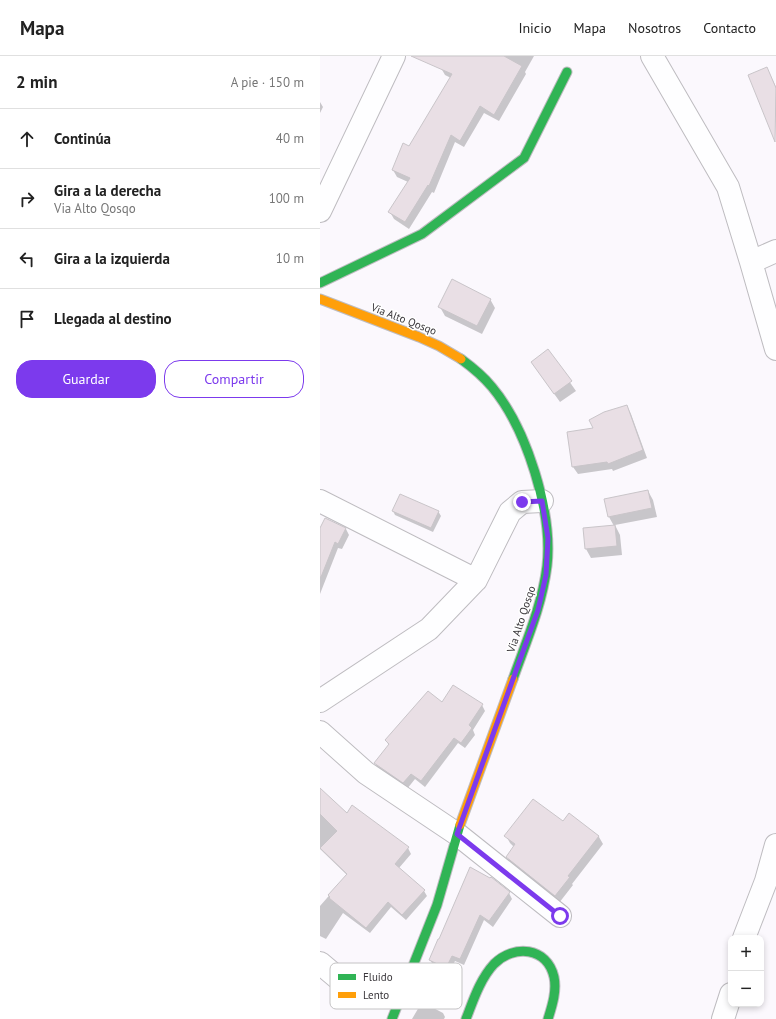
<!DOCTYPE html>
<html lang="es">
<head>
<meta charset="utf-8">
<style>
  :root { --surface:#fff; --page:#f6f6f6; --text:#222; --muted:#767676; --line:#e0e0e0; --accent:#7c3aed }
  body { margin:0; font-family:"PT Sans",sans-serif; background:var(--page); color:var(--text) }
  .controls { position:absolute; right:12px; bottom:12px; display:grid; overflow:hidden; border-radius:8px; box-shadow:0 2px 6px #0003 }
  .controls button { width:36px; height:36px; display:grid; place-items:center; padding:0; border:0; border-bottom:1px solid var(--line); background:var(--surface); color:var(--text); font:20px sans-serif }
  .stop { position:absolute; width:12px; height:12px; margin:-9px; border:3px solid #7c3aed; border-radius:50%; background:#fff }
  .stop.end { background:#7c3aed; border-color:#fff; box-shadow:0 1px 4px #0008 }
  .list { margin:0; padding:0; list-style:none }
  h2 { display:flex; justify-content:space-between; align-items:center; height:52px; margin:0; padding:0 16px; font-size:17px }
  h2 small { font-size:13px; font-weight:400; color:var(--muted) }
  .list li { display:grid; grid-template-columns:26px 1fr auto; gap:12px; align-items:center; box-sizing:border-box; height:60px; padding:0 16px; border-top:1px solid var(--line) }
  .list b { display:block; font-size:15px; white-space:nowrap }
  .list p { margin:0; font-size:13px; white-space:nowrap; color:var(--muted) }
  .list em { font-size:13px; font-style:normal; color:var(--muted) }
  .actions { display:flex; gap:8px; padding:12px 16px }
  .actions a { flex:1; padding:9px 0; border:1px solid var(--accent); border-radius:16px; text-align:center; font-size:14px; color:var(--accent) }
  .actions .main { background:var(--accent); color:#fff }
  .icon { flex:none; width:22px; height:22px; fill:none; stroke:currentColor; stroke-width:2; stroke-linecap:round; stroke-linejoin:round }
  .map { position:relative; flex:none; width:456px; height:963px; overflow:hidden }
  header { display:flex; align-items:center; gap:24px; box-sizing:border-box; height:56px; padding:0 20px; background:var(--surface); border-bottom:1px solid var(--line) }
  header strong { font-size:19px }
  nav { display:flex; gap:22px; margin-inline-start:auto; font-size:14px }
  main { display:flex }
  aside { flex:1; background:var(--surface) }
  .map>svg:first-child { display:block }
</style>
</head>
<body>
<header>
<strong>Mapa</strong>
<nav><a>Inicio</a><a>Mapa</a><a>Nosotros</a><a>Contacto</a></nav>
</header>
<main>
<aside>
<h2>2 min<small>A pie · 150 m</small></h2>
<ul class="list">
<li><svg class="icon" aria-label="ahead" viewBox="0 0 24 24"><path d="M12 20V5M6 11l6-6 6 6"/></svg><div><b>Continúa</b></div><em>40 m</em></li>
<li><svg class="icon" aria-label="right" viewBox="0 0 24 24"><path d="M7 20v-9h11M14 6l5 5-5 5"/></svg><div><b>Gira a la derecha</b><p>Via Alto Qosqo</p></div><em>100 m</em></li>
<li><svg class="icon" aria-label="left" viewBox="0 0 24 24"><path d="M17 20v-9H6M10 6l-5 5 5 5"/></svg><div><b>Gira a la izquierda</b></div><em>10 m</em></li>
<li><svg class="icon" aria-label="arrive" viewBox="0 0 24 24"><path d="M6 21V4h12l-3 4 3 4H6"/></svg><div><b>Llegada al destino</b></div></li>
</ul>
<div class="actions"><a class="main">Guardar</a><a>Compartir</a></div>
</aside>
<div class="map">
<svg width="456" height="963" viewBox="0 0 456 963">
  <rect width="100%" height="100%" fill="#fbf8fd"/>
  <path fill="#0003" d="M126 0H214L205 16 206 18 179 65 164 57 144 91 135 86 114 137 112 136 89 173 74 163 70 156 88 126 77 121 73 114 90 91 131 22 125 19 121 12Z
    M447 12 456 31V60L449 63Z
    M0 46 3 51 0 57Z
    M170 243 175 252 162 278 125 260 120 251Z
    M228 295 256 335 240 346 212 307Z
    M307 350 311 358 327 402 293 415 292 413 258 418 253 411 274 372Z
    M328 435 333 444 337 461 295 469 300 479 302 499 271 502 266 493 294 470 289 461Z
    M73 455H118L121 460 113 476 75 459Z
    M6 463 26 473 29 479 22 493 18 492 0 538V474Z
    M122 647 162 649 165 655 153 674 155 679 145 692 138 687 105 731 95 723 87 733 58 713 55 707 69 690 66 684Z
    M0 733 27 759 88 792 91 798 79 812 104 835 107 840 86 864 71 851 50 877 23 857 6 883 0 880V850L27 819 0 793Z
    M249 758 279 781 283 788 252 828 253 829 239 847 191 809 187 801 194 791 190 787 186 780 243 766Z
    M170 823 189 837 192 843 173 871 164 864 144 909 135 905 129 917 114 910 110 904Z
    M102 946 123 957 125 961 124 963H92Z"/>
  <path fill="#e9dfe5" stroke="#c9c5c9" d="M91 0H184L202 10 174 59 160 50 140 85 131 79 109 130 108 129 85 166 68 156 90 122 72 114 83 87 89 90 132 18Z
    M447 11 456 32 455 86 428 19Z
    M132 223 171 243 157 270 118 251Z
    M228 293 252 325 234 338 211 306Z
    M307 349 323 394 288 408 287 406 252 411 247 376 273 372 269 364 284 356Z
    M328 434 332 452 288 461 284 443Z
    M80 438 119 455 111 472 72 455Z
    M5 462 26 472 18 488 15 486 1 521H0V472Z
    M295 469 297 490 265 493 263 472Z
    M133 629 163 648 149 669 152 672 141 687 134 682 101 725 91 718 83 727 54 707 69 688 65 684 108 635 122 646Z
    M0 732 27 757 32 749 89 791 75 808 105 834 82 859 68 846 46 872 9 842 10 841 8 839 27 818 0 792 17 775 0 758Z
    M213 743 243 765 249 757 279 780 248 820 250 821 235 840 186 801 195 788 184 780Z
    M150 811 170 822 171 821 190 836 169 865 160 859 140 903 132 900 126 912 109 904 118 883H119Z"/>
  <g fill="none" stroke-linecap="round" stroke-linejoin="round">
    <defs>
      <path id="street" d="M332 0 408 131 431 206 456 293
        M0 155 74 0
        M431 206 456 195
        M0 445 156 524
        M0 645 109 573 156 524 190 456 202 446 222 445
        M0 676 46 717 137 778 240 860
        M424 882 446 825 456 789
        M0 907 38 939
        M403 963 411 938"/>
      <path id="fast" d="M0 227 102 178 204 102 247 16
        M141 303C152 311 163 320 172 331 207 373 233 457 227 510 222 550 206 586 193 623
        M72 963 117 849 140 769
        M146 963C153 945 160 923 174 908 194 888 227 891 234 921 237 935 232 950 228 963"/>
      <path id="slow" d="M0 243 99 281 119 290 141 303
        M140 769 193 623"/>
    </defs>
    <use href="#street" stroke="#bebcc0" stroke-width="24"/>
    <use href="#fast" stroke="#bebcc0" stroke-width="11"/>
    <use href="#slow" stroke="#bebcc0" stroke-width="11"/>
    <use href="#street" stroke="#fefeff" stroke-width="22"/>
    <use href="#fast" stroke="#30b455" stroke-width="9"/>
    <use href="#slow" stroke="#ff9f0a" stroke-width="9"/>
  </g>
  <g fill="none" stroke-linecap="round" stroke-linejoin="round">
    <path stroke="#7c3aed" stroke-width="5" d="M202 446 222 445 228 482 226 519 218 554 137 778 240 860"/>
  </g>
  <g text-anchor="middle" stroke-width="3" stroke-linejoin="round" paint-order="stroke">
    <g font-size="11" fill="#3a373b" stroke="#fff">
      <text transform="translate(84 263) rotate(21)" y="4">Via Alto Qosqo</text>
      <text transform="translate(201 563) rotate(-72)" y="4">Via Alto Qosqo</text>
    </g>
  </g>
  <rect x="10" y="907" width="132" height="46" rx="6" fill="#fff" stroke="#c4c3c4" stroke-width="1"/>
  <rect x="18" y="918" width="18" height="6" fill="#30b455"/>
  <rect x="18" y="936" width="18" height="6" fill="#ff9f0a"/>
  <g font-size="11" fill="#3a373b">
    <text x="43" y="925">Fluido</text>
    <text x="43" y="943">Lento</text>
  </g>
</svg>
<div class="controls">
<button>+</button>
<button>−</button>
</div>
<div class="stop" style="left:240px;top:860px"></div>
<div class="stop end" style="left:202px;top:446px"></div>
</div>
</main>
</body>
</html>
